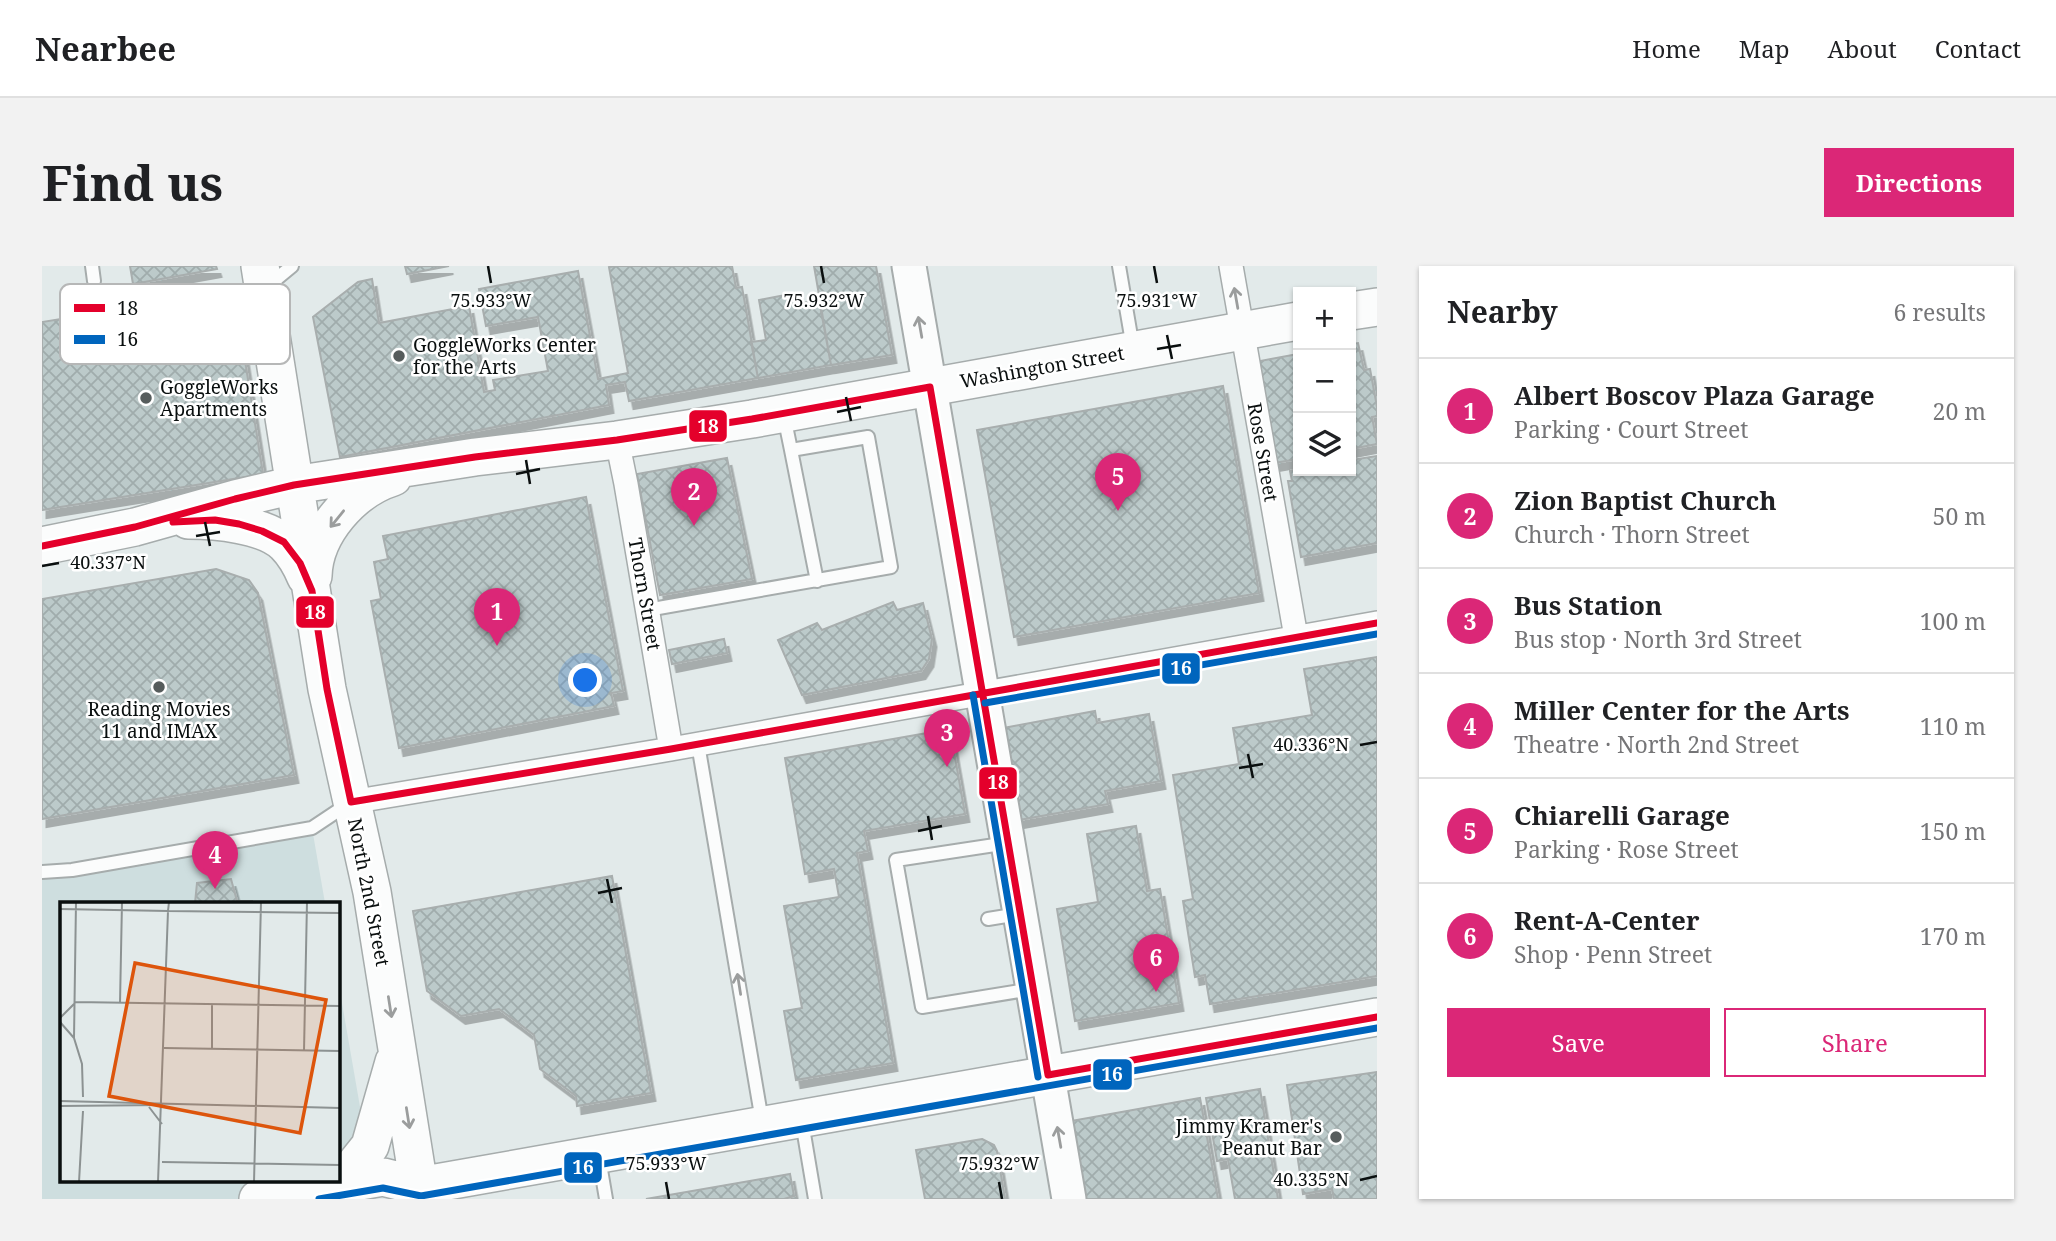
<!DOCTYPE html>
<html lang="en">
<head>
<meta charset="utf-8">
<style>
  :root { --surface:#fff; --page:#f2f2f2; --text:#202124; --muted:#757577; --line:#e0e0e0; --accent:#db2777 }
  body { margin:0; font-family:"Noto Serif",serif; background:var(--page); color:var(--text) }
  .controls { position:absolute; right:21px; top:21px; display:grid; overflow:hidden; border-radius:0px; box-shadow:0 2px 5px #0004 }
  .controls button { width:63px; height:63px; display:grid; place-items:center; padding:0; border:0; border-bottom:2px solid var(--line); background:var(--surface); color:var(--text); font:35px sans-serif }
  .you { position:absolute; left:544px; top:415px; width:24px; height:24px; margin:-18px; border:5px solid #fff; border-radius:50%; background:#1a73e8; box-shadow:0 0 0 10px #1a73e833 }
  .badge { display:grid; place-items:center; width:46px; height:46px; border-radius:50%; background:var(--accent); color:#fff; font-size:23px; font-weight:700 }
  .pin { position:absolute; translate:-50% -58px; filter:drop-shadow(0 2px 4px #0008) }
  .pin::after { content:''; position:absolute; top:37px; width:24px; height:21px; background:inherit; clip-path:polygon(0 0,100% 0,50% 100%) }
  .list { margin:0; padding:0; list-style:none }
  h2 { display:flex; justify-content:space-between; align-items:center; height:91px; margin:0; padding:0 28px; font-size:30px }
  h2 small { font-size:23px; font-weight:400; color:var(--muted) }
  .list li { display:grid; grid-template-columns:46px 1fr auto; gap:21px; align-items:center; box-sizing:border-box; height:105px; padding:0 28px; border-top:2px solid var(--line) }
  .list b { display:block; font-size:26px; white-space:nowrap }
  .list p { margin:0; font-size:23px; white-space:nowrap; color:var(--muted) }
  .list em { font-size:23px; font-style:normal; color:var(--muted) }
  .actions { display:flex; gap:14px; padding:21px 28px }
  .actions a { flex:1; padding:16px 0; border:2px solid var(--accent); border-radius:0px; text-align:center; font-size:24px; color:var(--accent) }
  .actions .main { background:var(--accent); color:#fff }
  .icon { flex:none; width:38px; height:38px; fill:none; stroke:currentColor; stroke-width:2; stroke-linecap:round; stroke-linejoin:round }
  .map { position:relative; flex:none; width:1335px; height:933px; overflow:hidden; border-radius:0px }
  header { display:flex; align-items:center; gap:42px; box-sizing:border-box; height:98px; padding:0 35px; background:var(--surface); border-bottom:2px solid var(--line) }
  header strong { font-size:33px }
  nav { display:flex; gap:38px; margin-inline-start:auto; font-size:24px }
  .intro { display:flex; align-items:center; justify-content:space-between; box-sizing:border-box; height:168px; padding:0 42px }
  h1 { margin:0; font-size:49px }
  .button { padding:18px 32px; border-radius:0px; background:var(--accent); color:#fff; font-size:24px; font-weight:700 }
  main { display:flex; gap:42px; padding:0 42px }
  aside { flex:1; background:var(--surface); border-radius:0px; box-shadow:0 2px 5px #0004 }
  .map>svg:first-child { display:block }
</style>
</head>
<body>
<header>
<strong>Nearbee</strong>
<nav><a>Home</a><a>Map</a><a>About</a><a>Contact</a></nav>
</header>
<div class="intro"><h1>Find us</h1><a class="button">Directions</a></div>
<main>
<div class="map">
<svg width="1335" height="933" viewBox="0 0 1335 933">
  <defs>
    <pattern id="building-cross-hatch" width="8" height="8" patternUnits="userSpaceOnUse" patternTransform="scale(1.75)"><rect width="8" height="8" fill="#bccaca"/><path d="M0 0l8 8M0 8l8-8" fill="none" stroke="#a0acac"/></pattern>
    <filter id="shadow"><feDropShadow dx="4.5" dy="8" stdDeviation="0" flood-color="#0004"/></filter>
  </defs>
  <rect width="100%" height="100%" fill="#e2eaea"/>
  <path fill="#cededf" d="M270 562 283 637H19V914H296V714L334 933H0V605Z"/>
  <path fill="url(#building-cross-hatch)" stroke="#a8aeae" stroke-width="2" filter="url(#shadow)" d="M88 0H174L175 3 91 18Z
    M363 0H407L365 8Z
    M575 0H690L694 22 700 21 716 112 587 135 583 116 564 119 567 139 298 191 271 51 316 16 330 13 337 57 427 40 442 126 453 124 451 114 506 105 496 51 444 60 437 23 536 5 556 113 586 107 567 1Z
    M772 0H834L850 89 789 99Z
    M192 25 221 208 0 244V56Z
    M754 27 756 38 777 34 789 99 716 112 709 76 724 74 717 34Z
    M1316 77 1322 104 1328 103 1335 141V150L1330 151 1335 178 1309 183V78Z
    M1256 88V193L1232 197 1213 96Z
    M1181 120 1217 327 972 371 935 164Z
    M1335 190V277L1259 291 1246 215H1250L1248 205 1256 203V205H1309V194Z
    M685 192 710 313 618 329 595 208Z
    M544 231 581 425 569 427 572 440 357 482 329 335 339 333 332 296 346 293 341 270Z
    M174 303 207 314 216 327 252 509 0 553V333Z
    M851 336 855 344 881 337 890 373 887 393 879 405 760 429 736 374 775 357 780 364Z
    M682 373 685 387 630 398 627 384Z
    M1335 391V710L1168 738 1163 709 1153 711 1141 635 1151 633 1131 509 1197 498 1191 462 1270 449 1262 403Z
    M1053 445 1055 457 1107 448 1119 515 1063 525 1066 538 977 554 961 462Z
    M908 463 923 548 822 565 826 585 815 587 851 797 754 814 742 745 760 742 742 640 797 631 792 603 763 608 743 492Z
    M1094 560 1105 625 1118 623 1137 737 1033 755 1015 643 1056 636 1045 568Z
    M570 610 609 827 535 840 534 830 498 803 492 769 475 756 457 743 419 750 385 725 371 645Z
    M189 613 195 635H210V637H153L155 617Z
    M1335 806V933H1292L1290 923 1261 928 1245 819Z
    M1218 823 1236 933H1193L1186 893 1175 895 1164 832Z
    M1158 832 1176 933H1043L1029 855Z
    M940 873 952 879 955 885 963 933H883L874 884Z
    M748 908 752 930 742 933H604Z"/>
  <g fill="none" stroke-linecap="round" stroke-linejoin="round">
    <defs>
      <path id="lane" d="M50 0 52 15
        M1077 0 1091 82
        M227 19 250 0
        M742 150 749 184
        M605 344 849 301 826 171 749 184 775 315
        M656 478 720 855
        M966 577 854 594 880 741 990 723
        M0 606 30 604 270 562 306 538
        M946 653 977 648
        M760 856 773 933
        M557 892 564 933"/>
      <path id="street" d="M1189 0 1254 371
        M575 174 584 218 629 483
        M309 536 629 483 1335 357"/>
      <path id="secondary" d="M867 0 1027 933"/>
      <path id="primary" d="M218 0 285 423 330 626 379 933
        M1309 45 1335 41
        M146 254C173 254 222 258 243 278 252 287 259 299 264 311
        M0 280 93 261 193 233 252 219 433 191 575 174 710 153 1256 55
        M271 310C272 267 310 224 351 211
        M296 912 308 905 328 880 352 796
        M216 933 341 911 377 920 1335 751"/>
    </defs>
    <use href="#lane" stroke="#a6acac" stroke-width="16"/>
    <use href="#street" stroke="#a6acac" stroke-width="26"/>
    <use href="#secondary" stroke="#a6acac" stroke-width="37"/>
    <use href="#primary" stroke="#a6acac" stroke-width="40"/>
    <use href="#lane" stroke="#fbfcfc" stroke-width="12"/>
    <use href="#street" stroke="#fbfcfc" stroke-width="23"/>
    <use href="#secondary" stroke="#fbfcfc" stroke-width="33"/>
    <use href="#primary" stroke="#fbfcfc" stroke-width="37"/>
    <defs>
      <path id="bus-1" d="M888 121 1006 809
        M131 256 173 254 197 258 220 265 242 276 258 297 270 325 285 423 309 536
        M0 280 93 261 193 233 252 219 433 191 575 174 710 153 888 121
        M309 536 629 483 1335 357
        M1006 809 1335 751"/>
      <path id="bus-2" d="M931 429 996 811
        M943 437 1335 368
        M277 933 341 922 379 930 1335 762"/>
    </defs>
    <use href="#bus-1" stroke="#fff" stroke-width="12"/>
    <use href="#bus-2" stroke="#fff" stroke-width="12"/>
    <use href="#bus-1" stroke="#e4002b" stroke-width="7"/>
    <use href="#bus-2" stroke="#0065bd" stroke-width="7"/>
  </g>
  <defs><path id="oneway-shaft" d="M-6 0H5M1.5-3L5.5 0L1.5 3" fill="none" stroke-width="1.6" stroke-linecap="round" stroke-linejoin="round" transform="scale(1.75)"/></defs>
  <g stroke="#9b9d9d">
    <use href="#oneway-shaft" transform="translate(1194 32) rotate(-100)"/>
    <use href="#oneway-shaft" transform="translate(878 61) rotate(-100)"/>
    <use href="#oneway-shaft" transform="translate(295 253) rotate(129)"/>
    <use href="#oneway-shaft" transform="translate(697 718) rotate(-99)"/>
    <use href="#oneway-shaft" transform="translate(348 741) rotate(81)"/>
    <use href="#oneway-shaft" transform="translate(366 852) rotate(81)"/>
    <use href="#oneway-shaft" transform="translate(1017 871) rotate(-100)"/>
  </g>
  <path fill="none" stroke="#0a0f0f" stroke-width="2.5" d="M446 0 449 17M779 0 782 17M1112 0 1115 17M1125 69 1130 93M1115 83 1139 79M804 131 809 155M795 146 819 141M484 194 488 218M474 208 498 203M163 256 168 280M154 270 178 266M0 300 17 297M1318 479 1335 476M1206 488 1211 512M1197 502 1221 498M886 550 890 574M876 565 900 560M565 613 570 637M556 627 580 622M1318 914 1335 910M624 916 627 933M957 916 960 933"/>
  <g fill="#565c5c" stroke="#fff" stroke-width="2.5">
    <circle cx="357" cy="90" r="7"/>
    <circle cx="104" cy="132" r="7"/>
    <circle cx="117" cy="421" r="7"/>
    <circle cx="1294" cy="871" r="7"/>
  </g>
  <g text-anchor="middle" stroke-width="5" stroke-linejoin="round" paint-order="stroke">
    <g font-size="19" fill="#0a0f0f" stroke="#fff" text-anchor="start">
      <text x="371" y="86">GoggleWorks Center<tspan x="371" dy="22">for the Arts</tspan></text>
      <text x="118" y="128">GoggleWorks<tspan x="118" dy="22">Apartments</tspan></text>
      <text x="117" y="450" text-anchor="middle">Reading Movies<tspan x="117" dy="22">11 and IMAX</tspan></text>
      <text x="1280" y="867" text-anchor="end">Jimmy Kramer's<tspan x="1280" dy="22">Peanut Bar</tspan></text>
    </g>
    <g font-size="19" fill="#0a0f0f" stroke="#fff">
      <text transform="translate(1000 101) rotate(-10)" y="7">Washington Street</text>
      <text transform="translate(1221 186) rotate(80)" y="7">Rose Street</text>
      <text transform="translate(603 328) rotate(80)" y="7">Thorn Street</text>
      <text transform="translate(327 626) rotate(79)" y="7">North 2nd Street</text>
    </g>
  </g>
  <g transform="translate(18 636)">
    <rect width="280" height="280" fill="#e2eaea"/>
    <path fill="none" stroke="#8c9292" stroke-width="2" d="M16 0 14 136 22 162 23 195M109 0 108 9 280 11M0 7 108 9 98 280M15 100 280 104M60 101 62 0M0 116 15 101M0 120 14 136M104 146 280 149M152 147V102M244 149 247 0M0 199 280 206M0 204 103 203M89 205 102 222M102 260 280 263M19 280 23 209M194 280 201 0"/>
    <path fill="#dd550c" fill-opacity="0.15" stroke="#dd550c" stroke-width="3.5" d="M75 61 266 98 240 231 49 194Z"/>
    <rect width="280" height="280" fill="none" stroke="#0a0f0f" stroke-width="3.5"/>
  </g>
  <rect x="18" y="18" width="230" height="80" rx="10" fill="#fff" stroke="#b6b7b7" stroke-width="2"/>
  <rect x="32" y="38" width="31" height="8" fill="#e4002b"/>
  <rect x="32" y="69" width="31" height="9" fill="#0065bd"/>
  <g font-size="19" fill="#0a0f0f">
    <text x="75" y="49">18</text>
    <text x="75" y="80">16</text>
  </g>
  <g font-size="18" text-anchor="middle" fill="#0a0f0f" stroke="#fff" stroke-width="5" stroke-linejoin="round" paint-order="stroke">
    <text x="449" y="41">75.933°W</text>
    <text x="782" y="41">75.932°W</text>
    <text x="1115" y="41">75.931°W</text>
    <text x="66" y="303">40.337°N</text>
    <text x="1269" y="485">40.336°N</text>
    <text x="624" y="904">75.933°W</text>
    <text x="957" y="904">75.932°W</text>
    <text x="1269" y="920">40.335°N</text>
  </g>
  <g stroke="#fff" stroke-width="2.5">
    <rect x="646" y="143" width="40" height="34" rx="7" fill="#e4002b"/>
    <rect x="253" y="329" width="40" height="34" rx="7" fill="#e4002b"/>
    <rect x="1119" y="386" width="40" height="33" rx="7" fill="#0065bd"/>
    <rect x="936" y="500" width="40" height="34" rx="7" fill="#e4002b"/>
    <rect x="1050" y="792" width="41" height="33" rx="7" fill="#0065bd"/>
    <rect x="521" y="885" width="40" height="33" rx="7" fill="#0065bd"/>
  </g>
  <g font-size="19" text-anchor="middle" font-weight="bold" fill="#fff">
    <text x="666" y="167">18</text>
    <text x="273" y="353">18</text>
    <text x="1139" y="409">16</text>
    <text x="956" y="523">18</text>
    <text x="1070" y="815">16</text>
    <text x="541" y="908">16</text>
  </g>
</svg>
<div class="controls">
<button>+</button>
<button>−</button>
<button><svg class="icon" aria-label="layers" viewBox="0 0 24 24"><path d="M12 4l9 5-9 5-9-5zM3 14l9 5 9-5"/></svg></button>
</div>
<div class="you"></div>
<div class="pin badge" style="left:455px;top:380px">1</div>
<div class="pin badge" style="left:652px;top:260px">2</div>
<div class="pin badge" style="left:905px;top:501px">3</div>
<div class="pin badge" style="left:173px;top:623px">4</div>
<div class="pin badge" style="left:1076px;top:245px">5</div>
<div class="pin badge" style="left:1114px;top:726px">6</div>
</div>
<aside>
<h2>Nearby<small>6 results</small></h2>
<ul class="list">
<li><span class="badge">1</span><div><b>Albert Boscov Plaza Garage</b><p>Parking · Court Street</p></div><em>20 m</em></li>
<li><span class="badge">2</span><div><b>Zion Baptist Church</b><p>Church · Thorn Street</p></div><em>50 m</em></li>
<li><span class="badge">3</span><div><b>Bus Station</b><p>Bus stop · North 3rd Street</p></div><em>100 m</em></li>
<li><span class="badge">4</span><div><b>Miller Center for the Arts</b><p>Theatre · North 2nd Street</p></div><em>110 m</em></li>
<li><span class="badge">5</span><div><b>Chiarelli Garage</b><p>Parking · Rose Street</p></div><em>150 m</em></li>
<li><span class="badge">6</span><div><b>Rent-A-Center</b><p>Shop · Penn Street</p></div><em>170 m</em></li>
</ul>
<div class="actions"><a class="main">Save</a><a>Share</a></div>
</aside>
</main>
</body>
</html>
